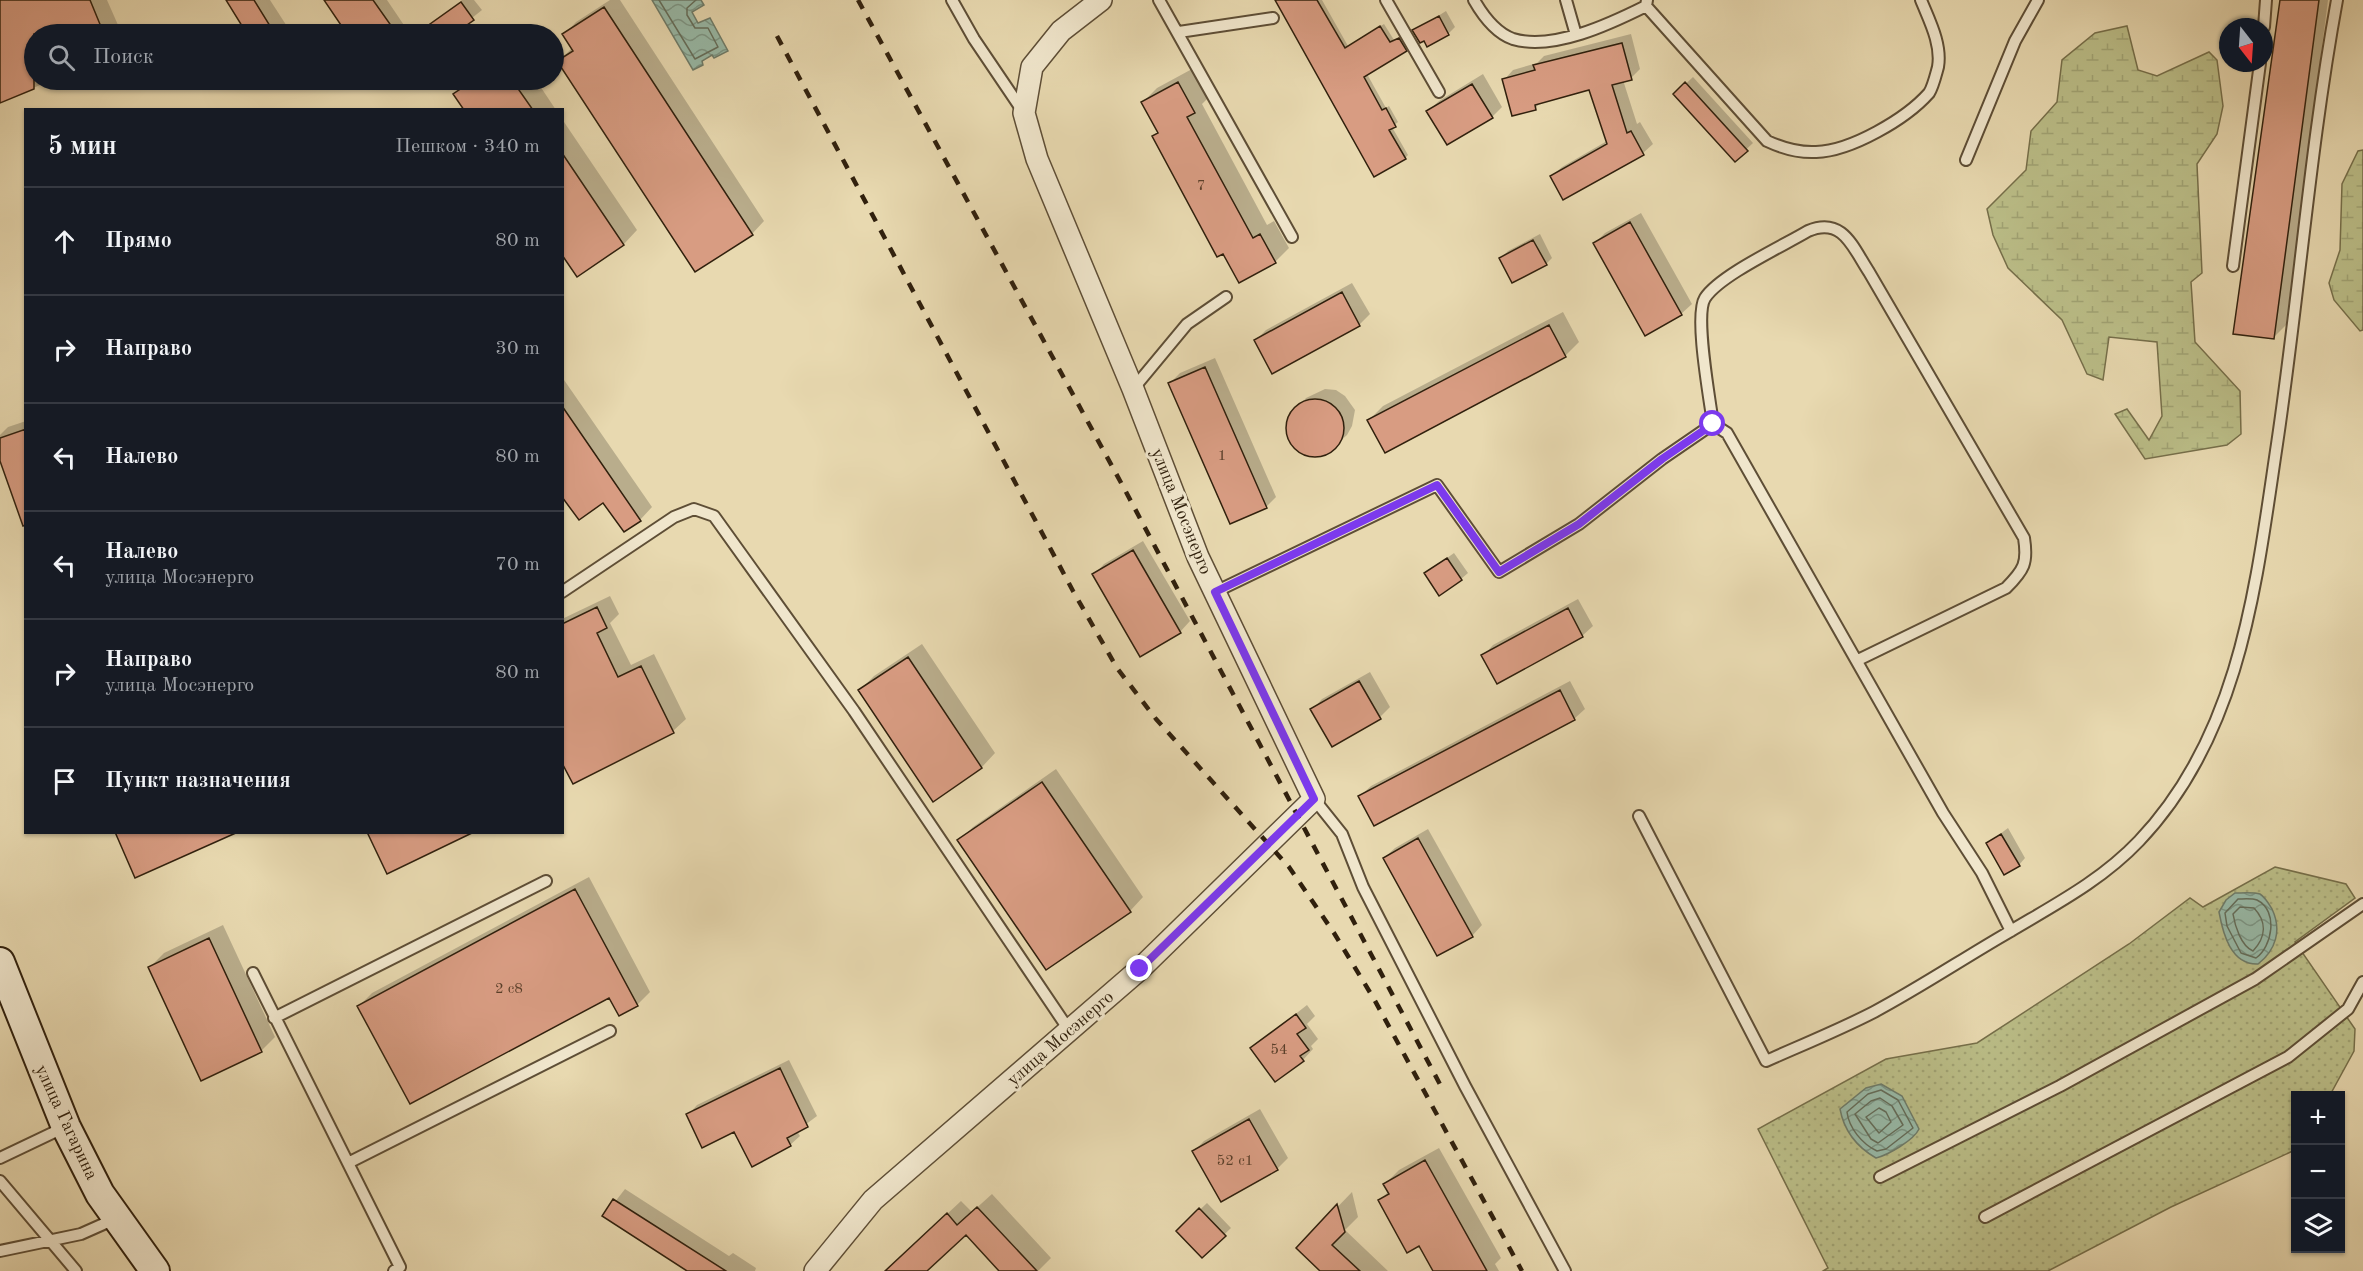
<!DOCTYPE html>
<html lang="ru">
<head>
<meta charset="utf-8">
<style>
  :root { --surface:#171b24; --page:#20242c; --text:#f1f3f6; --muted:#9ea1a6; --line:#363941 }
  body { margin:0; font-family:"Old Standard TT",serif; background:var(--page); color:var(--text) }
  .controls { position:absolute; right:18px; bottom:18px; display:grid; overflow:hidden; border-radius:0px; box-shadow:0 2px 4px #0004 }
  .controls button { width:54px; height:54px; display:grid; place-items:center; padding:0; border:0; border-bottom:2px solid var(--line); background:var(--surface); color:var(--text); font:30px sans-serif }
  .compass { position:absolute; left:2219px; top:18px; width:54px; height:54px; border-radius:50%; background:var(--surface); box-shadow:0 2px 4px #0004; rotate:163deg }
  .stop { position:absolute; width:18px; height:18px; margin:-14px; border:4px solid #7c3aed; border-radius:50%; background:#fff }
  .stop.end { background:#7c3aed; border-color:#fff; box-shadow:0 2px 6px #0008 }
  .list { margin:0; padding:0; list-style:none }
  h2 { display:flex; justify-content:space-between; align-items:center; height:78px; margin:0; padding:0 24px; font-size:26px }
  h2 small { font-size:20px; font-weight:400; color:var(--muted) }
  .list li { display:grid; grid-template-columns:39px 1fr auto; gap:18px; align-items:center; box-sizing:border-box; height:108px; padding:0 24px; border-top:2px solid var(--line) }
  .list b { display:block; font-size:22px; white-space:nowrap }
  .list p { margin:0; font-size:20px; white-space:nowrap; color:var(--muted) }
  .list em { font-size:20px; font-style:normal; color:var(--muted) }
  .icon { flex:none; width:33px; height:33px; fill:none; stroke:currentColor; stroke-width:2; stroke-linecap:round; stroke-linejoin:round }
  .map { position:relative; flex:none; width:2363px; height:1271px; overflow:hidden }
  .search { position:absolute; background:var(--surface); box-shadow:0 2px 4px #0004; left:24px; top:24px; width:540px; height:66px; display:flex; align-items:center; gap:15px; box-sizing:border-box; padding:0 21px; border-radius:33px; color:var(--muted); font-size:22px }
  .panel { position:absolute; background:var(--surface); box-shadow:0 2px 4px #0004; left:24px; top:108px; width:540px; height:726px; border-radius:0px }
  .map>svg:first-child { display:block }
</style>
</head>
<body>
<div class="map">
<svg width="2363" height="1271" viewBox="0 0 2363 1271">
  <defs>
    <pattern id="green-dots" width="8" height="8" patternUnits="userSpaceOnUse" patternTransform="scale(1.5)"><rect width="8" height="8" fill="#bbbe88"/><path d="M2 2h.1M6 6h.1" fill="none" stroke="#a1a374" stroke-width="1.8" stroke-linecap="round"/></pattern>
    <pattern id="wetland-marsh" width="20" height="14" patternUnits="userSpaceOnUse" patternTransform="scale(1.5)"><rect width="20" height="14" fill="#bbbe88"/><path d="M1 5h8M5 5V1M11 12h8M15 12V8" fill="none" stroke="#a1a374"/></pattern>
    <pattern id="water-waves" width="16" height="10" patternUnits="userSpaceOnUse" patternTransform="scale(1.5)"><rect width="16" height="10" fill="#98baa8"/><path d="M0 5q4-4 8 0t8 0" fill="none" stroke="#7c9787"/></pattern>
  </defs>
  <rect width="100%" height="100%" fill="#e8d9b0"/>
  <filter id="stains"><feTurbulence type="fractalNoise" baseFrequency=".00333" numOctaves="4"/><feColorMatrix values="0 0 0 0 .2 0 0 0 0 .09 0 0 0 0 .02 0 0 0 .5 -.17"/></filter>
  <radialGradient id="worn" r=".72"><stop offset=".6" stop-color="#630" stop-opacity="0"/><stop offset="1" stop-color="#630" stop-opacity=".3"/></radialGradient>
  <path fill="url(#green-dots)" stroke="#766f4a" stroke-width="1.5" d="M2275 867 2346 884 2355 898 2295 942 2355 1029 2354 1051 2330 1095 2296 1096 2295 1150 2171 1207 2048 1271H1823L1828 1268 1758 1129 1886 1059 1977 1043 2129 944 2190 898 2203 907Z"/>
  <path fill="url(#wetland-marsh)" stroke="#766f4a" stroke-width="1.5" d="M2127 26 2138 70 2157 76 2209 52 2217 60 2223 106 2217 134 2197 164 2202 273 2191 282 2195 342 2240 391 2241 434 2227 445 2145 459 2115 414 2127 409 2149 440 2162 416 2157 342 2109 337 2103 380 2087 374 2062 320 2008 268 1993 235 1987 209 2026 170 2031 131 2057 102 2062 60 2095 33Z
    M2363 150V330L2360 331 2334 300 2329 283 2340 250 2342 184 2358 151Z"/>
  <path fill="url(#water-waves)" stroke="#6e7c6a" stroke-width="1.5" d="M652 0H701L704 5 692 12 698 23 710 18 728 51 714 58 712 55 702 61 703 65 693 70Z
    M2235 893C2242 893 2254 892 2260 894 2265 897 2269 904 2272 909 2282 930 2276 950 2258 964 2231 965 2223 934 2219 912L2226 900Z
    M1881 1084 1902 1096 1919 1129C1914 1140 1888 1155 1876 1158 1857 1147 1844 1131 1840 1109L1866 1088Z"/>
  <path fill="#0003" d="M0 0H107L122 34H34V80H53L0 101Z
    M228 0H270L292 34H249Z
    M326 0H387L410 34H349Z
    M462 0H474L482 10 452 34H415Z
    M610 0H620L764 221 752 234 559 61 572 48 564 35 576 22Z
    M1277 0H1322L1348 46 1384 24 1394 40 1403 35 1409 47 1367 74 1386 108 1389 106 1398 122 1392 127 1408 155 1405 158Z
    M2281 0H2328L2286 325 2273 338Z
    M1446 11 1455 27 1448 34 1414 31Z
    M1631 34 1640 69 1631 78 1623 80 1637 124 1640 122 1653 144 1643 153 1564 198 1552 176 1562 167 1607 141 1590 89 1543 101 1535 108 1504 80 1513 70 1537 63 1544 56Z
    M1192 69 1208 98 1202 104 1267 225 1274 221 1289 248 1275 262 1154 136 1159 131 1143 102 1157 88Z
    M1483 74 1502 107 1492 117 1428 111 1439 101Z
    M1693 77 1753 143 1735 160 1675 94Z
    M385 80H397L389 85Z
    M469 80H536L556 110H465L455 94Z
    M562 119 637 230 624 244 578 275 562 253Z
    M1641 213 1692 304 1681 314 1595 243 1605 233Z
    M1540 234 1552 258 1546 264 1501 258 1508 251Z
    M1352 283 1370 314 1359 325 1273 372 1256 340 1266 330Z
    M1563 312 1579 342 1565 356 1369 420 1383 406Z
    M1215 358 1276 497 1266 507 1170 383 1180 373Z
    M562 377 652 507 640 520 604 501 562 497Z
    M1325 389 1336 390 1345 396 1355 410 1352 426 1347 435 1327 453 1306 454 1290 439 1289 419 1306 398Z
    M26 421V527L0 457V435L8 427Z
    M1143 541 1190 621 1180 632 1094 575 1104 564Z
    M1454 553 1468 573 1461 579 1426 573Z
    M610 596 619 614 610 623 631 665 654 654 686 719 673 731 573 782 562 760V619Z
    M1578 599 1593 626 1582 636 1483 656 1493 645Z
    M922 644 995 753 982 767 860 690 874 676Z
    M1370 672 1390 707 1380 717 1312 710 1322 699Z
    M1570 681 1585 709 1574 719 1375 824 1360 796 1371 786Z
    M1056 769 1143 897 1130 911 959 841 973 827Z
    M2008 828 2025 858 2019 865 1988 843Z
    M1428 829 1482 925 1472 936 1384 858 1395 848Z
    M589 877 650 992 637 1005 610 996 359 1006 372 993Z
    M223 925 275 1037 261 1051 202 1079 150 967 164 953Z
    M1307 1005 1315 1016 1307 1024 1318 1039 1311 1046 1313 1049 1303 1060 1252 1048Z
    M789 1060 817 1116 797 1131 800 1136 790 1145 688 1115 697 1105Z
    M1260 1109 1288 1158 1277 1169 1221 1200 1194 1151 1204 1141Z
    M1439 1148 1501 1258 1495 1264 1499 1271H1435L1420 1244 1379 1201 1389 1191 1385 1184 1399 1170Z
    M625 1189 729 1256 733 1253 756 1268 755 1271H690L604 1216Z
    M1352 1192 1358 1217 1345 1230 1388 1271H1322L1298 1248Z
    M992 1194 1051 1258 1038 1271H998L1000 1269 966 1233 925 1271H886L961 1201 972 1212Z
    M1207 1203 1231 1228 1202 1256 1178 1231Z"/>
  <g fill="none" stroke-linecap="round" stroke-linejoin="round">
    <path stroke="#646d5a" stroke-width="1.5" d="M659 0 695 59 718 47 708 28H695L687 15V8L696 0
      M2238 899C2243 899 2252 898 2257 900 2279 911 2272 947 2256 958L2241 953 2227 926 2225 913Z
      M2240 907 2254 908C2267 922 2266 937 2253 951 2241 946 2235 926 2233 914Z
      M1881 1090 1898 1100 1913 1128 1886 1149 1877 1151C1862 1144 1849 1128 1847 1112L1868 1094Z
      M1880 1098 1892 1106 1903 1125 1878 1143 1871 1139 1855 1114 1871 1101Z
      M1879 1108 1886 1112 1891 1122 1879 1133 1866 1117Z"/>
  </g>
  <path fill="#d89c82" stroke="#30200d" stroke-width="1.5" d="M0 0H90L104 34H34V89L0 103Z
    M226 0H254L275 34H247Z
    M324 0H373L397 34H347Z
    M1275 0H1317L1345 48 1380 26 1390 42 1399 38 1407 51 1364 77 1382 110 1386 108 1396 127 1389 130 1406 159 1374 177Z
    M2280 0H2319L2274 339 2233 334Z
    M461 2 474 20 454 34H416Z
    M604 7 753 235 695 272 557 61 573 51 562 34Z
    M1439 16 1449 35 1427 47 1424 41 1420 43 1412 30Z
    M1622 43 1632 80 1612 85 1627 133 1631 131 1644 155 1563 200 1550 176 1607 144 1589 90 1535 105 1536 110 1512 116 1502 79 1535 70 1533 65Z
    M474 80H512L533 110H464L453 94Z
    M1178 82 1195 113 1187 117 1253 238 1260 234 1276 263 1239 283 1223 254 1217 257 1152 136 1158 133 1141 102Z
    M1685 82 1748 151 1735 162 1673 94Z
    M1472 84 1493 118 1447 145 1426 111Z
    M562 153 624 245 577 277 562 255Z
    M1630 222 1682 315 1645 336 1593 243Z
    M1533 240 1547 265 1512 283 1499 258Z
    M1342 292 1360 326 1272 374 1254 340Z
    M1549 325 1566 357 1385 453 1367 420Z
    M1205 367 1267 508 1230 524 1168 383Z
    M1286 428a29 29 0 1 1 58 0a29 29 0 1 1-58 0Z
    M562 406 641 521 624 532 603 503 579 520 562 497Z
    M26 429V525L23 526 0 461V438Z
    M1133 550 1181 633 1140 657 1092 574Z
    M1447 558 1462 580 1439 596 1424 573Z
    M597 607 607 628 597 633 618 677 641 666 674 733 573 784 562 763V624Z
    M1568 608 1583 637 1497 684 1481 655Z
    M908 657 982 768 933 802 858 690Z
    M1359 681 1381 719 1332 747 1310 709Z
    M1560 690 1575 720 1374 826 1358 796Z
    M1042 782 1131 912 1046 970 957 840Z
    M115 832H238L135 878Z
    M367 832H474L387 874Z
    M2001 834 2020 866 2004 875 1986 843Z
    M1418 838 1473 937 1437 956 1383 858Z
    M575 889 638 1006 619 1016 609 998 410 1104 357 1006Z
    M209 938 262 1052 201 1081 148 967Z
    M1296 1014 1306 1028 1297 1034 1309 1050 1300 1056 1304 1061 1275 1082 1250 1048Z
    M780 1068 808 1127 787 1138 791 1146 752 1167 734 1132 702 1148 686 1114Z
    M1249 1119 1278 1170 1221 1202 1192 1151Z
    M1425 1160 1487 1271H1433L1419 1246 1407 1253 1378 1200 1389 1194 1383 1184Z
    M613 1199 726 1271H687L602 1216Z
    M1337 1204 1345 1232 1332 1245 1360 1271H1320L1296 1248Z
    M977 1207 1037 1271H999L966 1235 927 1271H885L947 1213 957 1225Z
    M1199 1208 1226 1236 1202 1258 1176 1231Z"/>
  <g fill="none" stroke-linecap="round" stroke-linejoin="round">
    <defs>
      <path id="lane" d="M952 0 974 39 1022 110
        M1159 0 1292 237
        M1386 0 1439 92
        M1474 0C1482 14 1496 33 1513 39 1553 51 1610 24 1646 6L1647 0
        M1566 0 1576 35
        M1646 6 1767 141C1782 148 1798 153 1816 152 1851 151 1906 119 1929 93 1933 87 1936 74 1938 67 1942 44 1929 20 1921 0
        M2264 27 2266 0
        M1179 32 1273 18
        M1966 160 2015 41 2038 0
        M2233 266 2260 63
        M1133 389 1187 324 1226 297
        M1713 424C1710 400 1694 315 1705 298 1720 275 1783 246 1808 231 1843 216 1853 248 1869 272L2024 538C2028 563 2024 570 2006 588L1858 660
        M1713 424 1727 433 1943 813 1982 873 2011 931
        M562 592 674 517 694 509 714 516 854 711 1069 1030
        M1215 592 1437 485 1499 572 1579 524 1662 459 1713 424
        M1314 799 1342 834 1363 887 1465 1086 1565 1271
        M1639 816 1766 1061C1802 1045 1839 1030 1874 1012 1919 988 1961 960 2004 935 2052 906 2100 882 2139 841 2241 734 2256 584 2277 444 2299 296 2310 147 2337 0
        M253 973 400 1267 394 1271
        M274 1018 546 881
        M0 1158 65 1127
        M348 1163 610 1031
        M1880 1177 2060 1086 2255 979 2363 904
        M0 1181 76 1271
        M1985 1217 2288 1057 2348 1009 2363 982
        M0 1251 81 1234 117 1218"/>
      <path id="street" d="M815 1271 873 1200 1140 969 1314 799 1198 557 1133 389 1037 159 1024 113 1032 67 1061 31 1101 0"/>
      <path id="secondary" d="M0 962 66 1127 100 1194 155 1271"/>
    </defs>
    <use href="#lane" stroke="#5e4e36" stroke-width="14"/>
    <use href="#street" stroke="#5e4e36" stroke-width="24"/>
    <use href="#secondary" stroke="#30200d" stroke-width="32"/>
    <use href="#lane" stroke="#f0e6cc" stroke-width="10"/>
    <use href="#street" stroke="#f0e6cc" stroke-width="21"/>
    <use href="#secondary" stroke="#f0e6cc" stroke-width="28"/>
    <path stroke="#30200d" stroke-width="4.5" stroke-dasharray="10 10" stroke-linecap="butt" d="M858 0 1125 490 1443 1090
      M777 36 1073 591 1117 668 1156 719 1289 867 1334 933 1374 999 1522 1271"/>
  </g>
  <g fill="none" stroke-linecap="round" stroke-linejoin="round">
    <path stroke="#7c3aed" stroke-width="8" d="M1140 969 1314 799 1215 592 1437 485 1499 572 1579 524 1662 459 1713 424"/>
  </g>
  <g text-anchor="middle" stroke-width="6" stroke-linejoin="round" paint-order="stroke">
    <g font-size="15" fill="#5a3f2a">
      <text x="1201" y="190">7</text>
      <text x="1222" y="460">1</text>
      <text x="509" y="993">2 с8</text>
      <text x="1279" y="1054">54</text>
      <text x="1235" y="1165">52 с1</text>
    </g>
    <g font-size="18" fill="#30200d" stroke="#f0e6cc">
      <text transform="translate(1182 511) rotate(68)" y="6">улица Мосэнерго</text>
      <text transform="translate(1060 1038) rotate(-41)" y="6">улица Мосэнерго</text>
      <text transform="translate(67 1122) rotate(65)" y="6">улица Гагарина</text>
    </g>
  </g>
  <rect width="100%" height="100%" filter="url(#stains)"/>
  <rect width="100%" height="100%" fill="url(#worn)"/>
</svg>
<div class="controls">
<button>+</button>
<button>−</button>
<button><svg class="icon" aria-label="layers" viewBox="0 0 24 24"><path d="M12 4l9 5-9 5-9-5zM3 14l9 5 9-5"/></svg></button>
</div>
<svg class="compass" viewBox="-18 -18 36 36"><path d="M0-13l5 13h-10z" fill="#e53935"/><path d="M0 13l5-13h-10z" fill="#9ea1a6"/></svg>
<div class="stop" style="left:1713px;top:424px"></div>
<div class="stop end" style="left:1140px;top:969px"></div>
<div class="search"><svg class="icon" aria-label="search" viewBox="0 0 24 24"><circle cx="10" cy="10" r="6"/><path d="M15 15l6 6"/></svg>Поиск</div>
<section class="panel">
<h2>5 мин<small>Пешком · 340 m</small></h2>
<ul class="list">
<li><svg class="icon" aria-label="ahead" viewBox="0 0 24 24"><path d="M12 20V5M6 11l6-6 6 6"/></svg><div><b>Прямо</b></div><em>80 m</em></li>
<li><svg class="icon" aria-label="right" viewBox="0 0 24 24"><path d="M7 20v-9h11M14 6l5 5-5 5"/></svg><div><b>Направо</b></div><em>30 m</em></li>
<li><svg class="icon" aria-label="left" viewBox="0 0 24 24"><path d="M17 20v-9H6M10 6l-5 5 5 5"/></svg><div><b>Налево</b></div><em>80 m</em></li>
<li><svg class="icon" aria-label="left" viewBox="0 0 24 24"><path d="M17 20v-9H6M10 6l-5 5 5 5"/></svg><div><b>Налево</b><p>улица Мосэнерго</p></div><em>70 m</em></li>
<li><svg class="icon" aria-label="right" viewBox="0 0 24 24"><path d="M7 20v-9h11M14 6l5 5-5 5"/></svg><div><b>Направо</b><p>улица Мосэнерго</p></div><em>80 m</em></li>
<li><svg class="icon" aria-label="arrive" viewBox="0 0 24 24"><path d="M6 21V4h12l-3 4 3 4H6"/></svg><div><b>Пункт назначения</b></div></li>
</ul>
</section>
</div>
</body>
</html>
